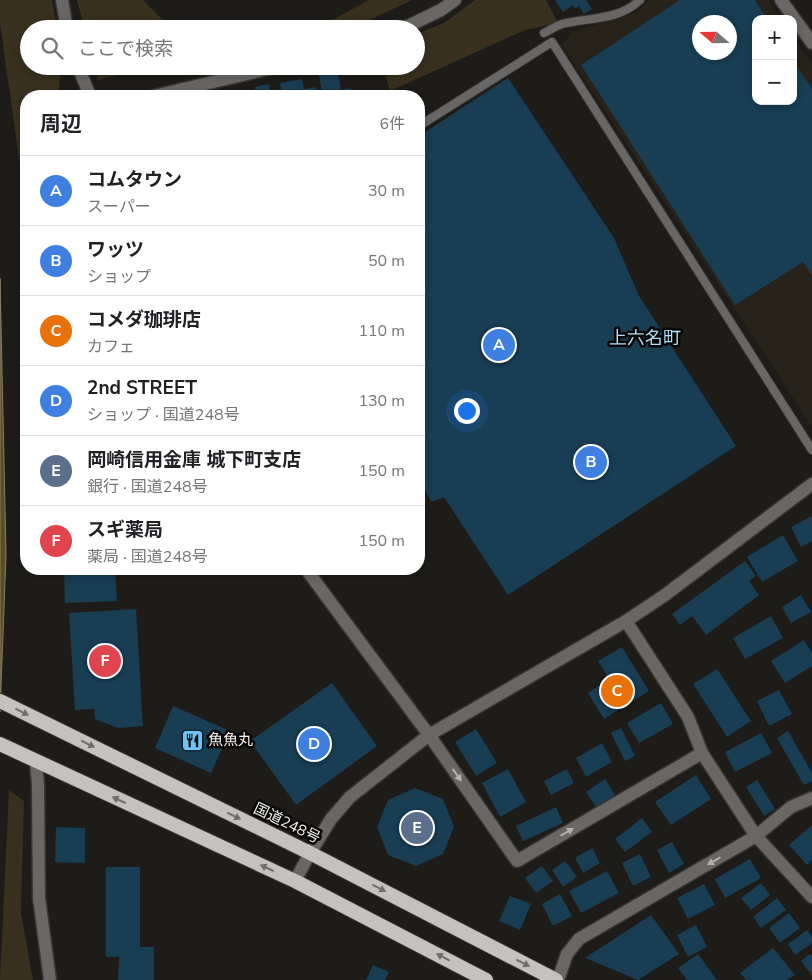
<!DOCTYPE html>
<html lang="ja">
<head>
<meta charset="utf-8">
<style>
  :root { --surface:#fff; --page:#f6f6f6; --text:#202124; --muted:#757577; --line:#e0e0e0; --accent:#db2777 }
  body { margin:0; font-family:"Nunito Sans","Noto Sans JP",sans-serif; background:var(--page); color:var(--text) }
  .controls { position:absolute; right:15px; top:15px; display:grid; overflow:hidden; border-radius:10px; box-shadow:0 2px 8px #0003 }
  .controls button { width:45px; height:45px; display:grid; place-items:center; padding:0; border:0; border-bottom:1px solid var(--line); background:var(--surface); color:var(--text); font:25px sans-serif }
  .compass { position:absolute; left:692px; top:15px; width:45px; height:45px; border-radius:50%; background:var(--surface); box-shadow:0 2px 8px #0003; rotate:290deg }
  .you { position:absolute; left:466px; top:410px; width:18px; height:18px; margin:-12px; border:4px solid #fff; border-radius:50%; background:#1a73e8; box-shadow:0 0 0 8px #1a73e833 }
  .badge { display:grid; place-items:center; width:32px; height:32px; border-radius:50%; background:var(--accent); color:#fff; font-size:16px; font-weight:700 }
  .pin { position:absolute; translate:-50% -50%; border:2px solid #fff; box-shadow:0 1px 5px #0006 }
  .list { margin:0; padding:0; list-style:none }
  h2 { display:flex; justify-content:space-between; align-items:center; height:65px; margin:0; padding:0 20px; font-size:21px }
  h2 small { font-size:16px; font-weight:400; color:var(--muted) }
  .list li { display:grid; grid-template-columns:32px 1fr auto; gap:15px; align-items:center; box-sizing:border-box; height:70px; padding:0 20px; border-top:1px solid var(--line) }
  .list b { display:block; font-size:19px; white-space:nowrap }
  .list p { margin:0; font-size:16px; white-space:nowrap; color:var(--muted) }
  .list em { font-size:16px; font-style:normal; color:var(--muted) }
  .icon { flex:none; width:28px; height:28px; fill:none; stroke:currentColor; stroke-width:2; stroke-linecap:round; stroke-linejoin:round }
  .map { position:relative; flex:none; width:812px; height:980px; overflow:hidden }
  .search { position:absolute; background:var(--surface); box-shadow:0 2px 8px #0003; left:20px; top:20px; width:405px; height:55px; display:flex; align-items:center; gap:12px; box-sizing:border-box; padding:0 18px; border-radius:28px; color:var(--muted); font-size:19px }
  .panel { position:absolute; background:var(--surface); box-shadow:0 2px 8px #0003; left:20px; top:90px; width:405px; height:485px; border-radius:20px }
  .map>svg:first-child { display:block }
</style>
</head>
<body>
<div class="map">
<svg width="812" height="980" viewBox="0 0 812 980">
  <rect width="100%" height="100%" fill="#1e1c19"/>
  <path fill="#27231a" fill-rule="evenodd" d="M650 0H767L781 19H756V101H793V36L812 65V427L562 45 572 32 635 13ZM700 22H730V52H700Z"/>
  <path fill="#39301d" d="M0 0H52L57 29H29V66H61L58 96H26V171L21 173 0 23Z
    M77 0H143L170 27 188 29H85Z
    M369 0H412L357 26 346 29H267L334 19Z
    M475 0H546L558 23 525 30 390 91 383 66H416V34L444 23Z
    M94 66H168L104 78 98 81Z
    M9 790 24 801 21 914 33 980H0Z"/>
  <path fill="#5c4c29" stroke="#897e64" d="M0 278 6 555 0 712Z"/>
  <path fill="#193d53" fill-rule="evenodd" d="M555 0H586L592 9 584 14 579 6 575 9 573 5 563 12Z
    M680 0H755L767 19H756V101H793V60L812 89V275L803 262 735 305 581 65ZM700 22H730V52H700Z
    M337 67 341 90 351 88 352 96H323L318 70Z
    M508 78 614 238 639 296 736 446 508 595 444 497 432 502 419 481V136Z
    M302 79 304 89 316 87 318 96H282L280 83Z
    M269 84 271 96H256L255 87Z
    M812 516V541L801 547 791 527Z
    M783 535 798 561 762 582 747 557Z
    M745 561 756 576 749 581 759 595 706 635 692 616 680 625 672 614Z
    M64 569H115L117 601 65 603Z
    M801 595 811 612 791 623 782 607Z
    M136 609 143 726 118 728 95 719 94 709 75 710 69 613Z
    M771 616 783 638 745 659 733 638Z
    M804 640 812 653V666L785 683 771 661Z
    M622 647 649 691 604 719 588 693 609 679 598 661Z
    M717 669 751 721 727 737 693 684Z
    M332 683 377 746 296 805 250 741Z
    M779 690 792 714 769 726 757 701Z
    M661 703 673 724 639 743 627 723Z
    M173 706 230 731 211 773 155 748Z
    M621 728 635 756 625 761 611 733Z
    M476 729 497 763 476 776 455 742Z
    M788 731 812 773V781L804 785 777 738Z
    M761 733 772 753 735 772 725 752Z
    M602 743 612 762 586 777 576 758Z
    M508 769 526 802 500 817 482 783Z
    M567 769 574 783 551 795 544 781Z
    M696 775 711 799 671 825 655 802Z
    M605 779 615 795 596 807 586 792Z
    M757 780 775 809 764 816 746 787Z
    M415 788 443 799 454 827 443 854 416 866 388 855 377 827 388 800Z
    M556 807 563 823 523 841 516 826Z
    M642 818 652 832 625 852 615 839Z
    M812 825V860L807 865 789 845Z
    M56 827 85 828V863L55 862Z
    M672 842 684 864 669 873 657 850Z
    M592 848 600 863 583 873 575 858Z
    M640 854 651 877 633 886 622 863Z
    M750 859 761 878 725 898 715 879Z
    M565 861 577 877 563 887 552 870Z
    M542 866 553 881 536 893 525 878Z
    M106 867H140V947H154V980H118L119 957H106Z
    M607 871 619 893 581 913 569 891Z
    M761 883 770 895 751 910 741 898Z
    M704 884 715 905 688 919 677 898Z
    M560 894 572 916 553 926 542 904Z
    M510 896 531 904 520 930 499 921Z
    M777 898 786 910 761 928 753 917Z
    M789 913 800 928 780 943 769 928Z
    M651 915 679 954 638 980 585 958Z
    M696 925 707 947 688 957 677 935Z
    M807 930 812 937V943L795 955 788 944Z
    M773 948 795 975 787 980H746L740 973Z
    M698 954 717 980H687L678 968Z
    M810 954 812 956V976L801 961Z
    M373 965 389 972 385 980H366Z"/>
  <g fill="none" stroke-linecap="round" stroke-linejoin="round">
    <defs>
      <path id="service" d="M544 33C550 30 556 26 562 24 589 17 618 21 640 0
        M419 126 552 42 812 450"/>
      <path id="minor" d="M62 0 67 29
        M781 0 812 43
        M402 29 441 10 455 0
        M78 66 90 96
        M154 96 280 66
        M306 569 429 735 517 861 702 753
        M626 621 688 717 702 753 756 836 812 897
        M36 762 38 785 39 898 50 980
        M558 980 567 954 579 939 756 836 791 807 812 798"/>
      <path id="tertiary" d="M295 881 310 853 331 819 350 797 429 735 626 621 665 595 812 484"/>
      <path id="trunk" d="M0 701 310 853 556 980
        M0 744 295 881 486 980"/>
    </defs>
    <use href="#service" stroke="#383633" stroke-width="10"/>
    <use href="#minor" stroke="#383633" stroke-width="15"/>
    <use href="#tertiary" stroke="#383633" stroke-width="15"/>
    <use href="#trunk" stroke="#383633" stroke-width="16"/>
    <use href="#service" stroke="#686765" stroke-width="8"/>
    <use href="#minor" stroke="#686765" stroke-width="12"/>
    <use href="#tertiary" stroke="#686765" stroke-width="12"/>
    <use href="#trunk" stroke="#c4c2be" stroke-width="14"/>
  </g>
  <defs><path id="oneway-solid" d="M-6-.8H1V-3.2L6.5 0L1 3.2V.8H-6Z" transform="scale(1.25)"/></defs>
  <g fill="#6f6e6b">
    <use href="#oneway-solid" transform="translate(22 712) rotate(26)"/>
    <use href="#oneway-solid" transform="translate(88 744) rotate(26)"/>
    <use href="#oneway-solid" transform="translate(119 800) rotate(-155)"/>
    <use href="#oneway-solid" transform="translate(234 816) rotate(26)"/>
    <use href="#oneway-solid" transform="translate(267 868) rotate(-155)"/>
    <use href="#oneway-solid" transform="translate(379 888) rotate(27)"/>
    <use href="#oneway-solid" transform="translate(443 957) rotate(-152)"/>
    <use href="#oneway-solid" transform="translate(523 963) rotate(27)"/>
  </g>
  <g fill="#b4b3b1">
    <use href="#oneway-solid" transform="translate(457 775) rotate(55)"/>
    <use href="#oneway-solid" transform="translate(567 832) rotate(-30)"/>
    <use href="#oneway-solid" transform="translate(714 861) rotate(150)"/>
  </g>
  <defs>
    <symbol id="restaurant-square" viewBox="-11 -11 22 22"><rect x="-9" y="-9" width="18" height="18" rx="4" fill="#70c1f4" stroke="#080706"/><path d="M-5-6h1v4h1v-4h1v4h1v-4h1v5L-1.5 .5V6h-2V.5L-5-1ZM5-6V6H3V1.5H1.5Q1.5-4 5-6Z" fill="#111"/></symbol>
  </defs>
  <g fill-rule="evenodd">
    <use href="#restaurant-square" x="180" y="728" width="25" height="25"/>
  </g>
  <g text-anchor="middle" stroke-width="5" stroke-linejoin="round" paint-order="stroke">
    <g font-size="15" fill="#f3f2ef" stroke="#080706" text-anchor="start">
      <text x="208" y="745">魚魚丸</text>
    </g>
    <g font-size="15" fill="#f3f2ef" stroke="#080706">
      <text transform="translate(287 823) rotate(26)" y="5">国道248号</text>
    </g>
    <g font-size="18" fill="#b1dcf9" stroke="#080706">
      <text x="645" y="344">上六名町</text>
    </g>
  </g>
</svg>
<div class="controls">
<button>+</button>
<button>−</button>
</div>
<svg class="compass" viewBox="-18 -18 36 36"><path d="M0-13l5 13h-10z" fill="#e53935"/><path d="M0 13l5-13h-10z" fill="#757577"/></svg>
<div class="you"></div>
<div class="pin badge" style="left:499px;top:345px;background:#3f7fe0">A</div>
<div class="pin badge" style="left:591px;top:462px;background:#3f7fe0">B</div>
<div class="pin badge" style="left:617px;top:691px;background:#e8710a">C</div>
<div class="pin badge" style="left:314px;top:744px;background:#3f7fe0">D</div>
<div class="pin badge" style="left:417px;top:828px;background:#5c6f8a">E</div>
<div class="pin badge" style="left:105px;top:661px;background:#e0444e">F</div>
<div class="search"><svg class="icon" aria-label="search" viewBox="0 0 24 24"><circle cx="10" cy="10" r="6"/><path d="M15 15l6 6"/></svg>ここで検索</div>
<section class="panel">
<h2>周辺<small>6件</small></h2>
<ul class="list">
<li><span class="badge" style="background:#3f7fe0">A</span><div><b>コムタウン</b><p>スーパー</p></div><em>30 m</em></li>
<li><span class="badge" style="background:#3f7fe0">B</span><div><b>ワッツ</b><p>ショップ</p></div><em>50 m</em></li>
<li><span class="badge" style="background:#e8710a">C</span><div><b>コメダ珈琲店</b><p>カフェ</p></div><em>110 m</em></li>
<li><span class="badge" style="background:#3f7fe0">D</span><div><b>2nd STREET</b><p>ショップ · 国道248号</p></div><em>130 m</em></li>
<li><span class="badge" style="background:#5c6f8a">E</span><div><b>岡崎信用金庫 城下町支店</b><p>銀行 · 国道248号</p></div><em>150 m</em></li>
<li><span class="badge" style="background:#e0444e">F</span><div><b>スギ薬局</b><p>薬局 · 国道248号</p></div><em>150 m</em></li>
</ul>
</section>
</div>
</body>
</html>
